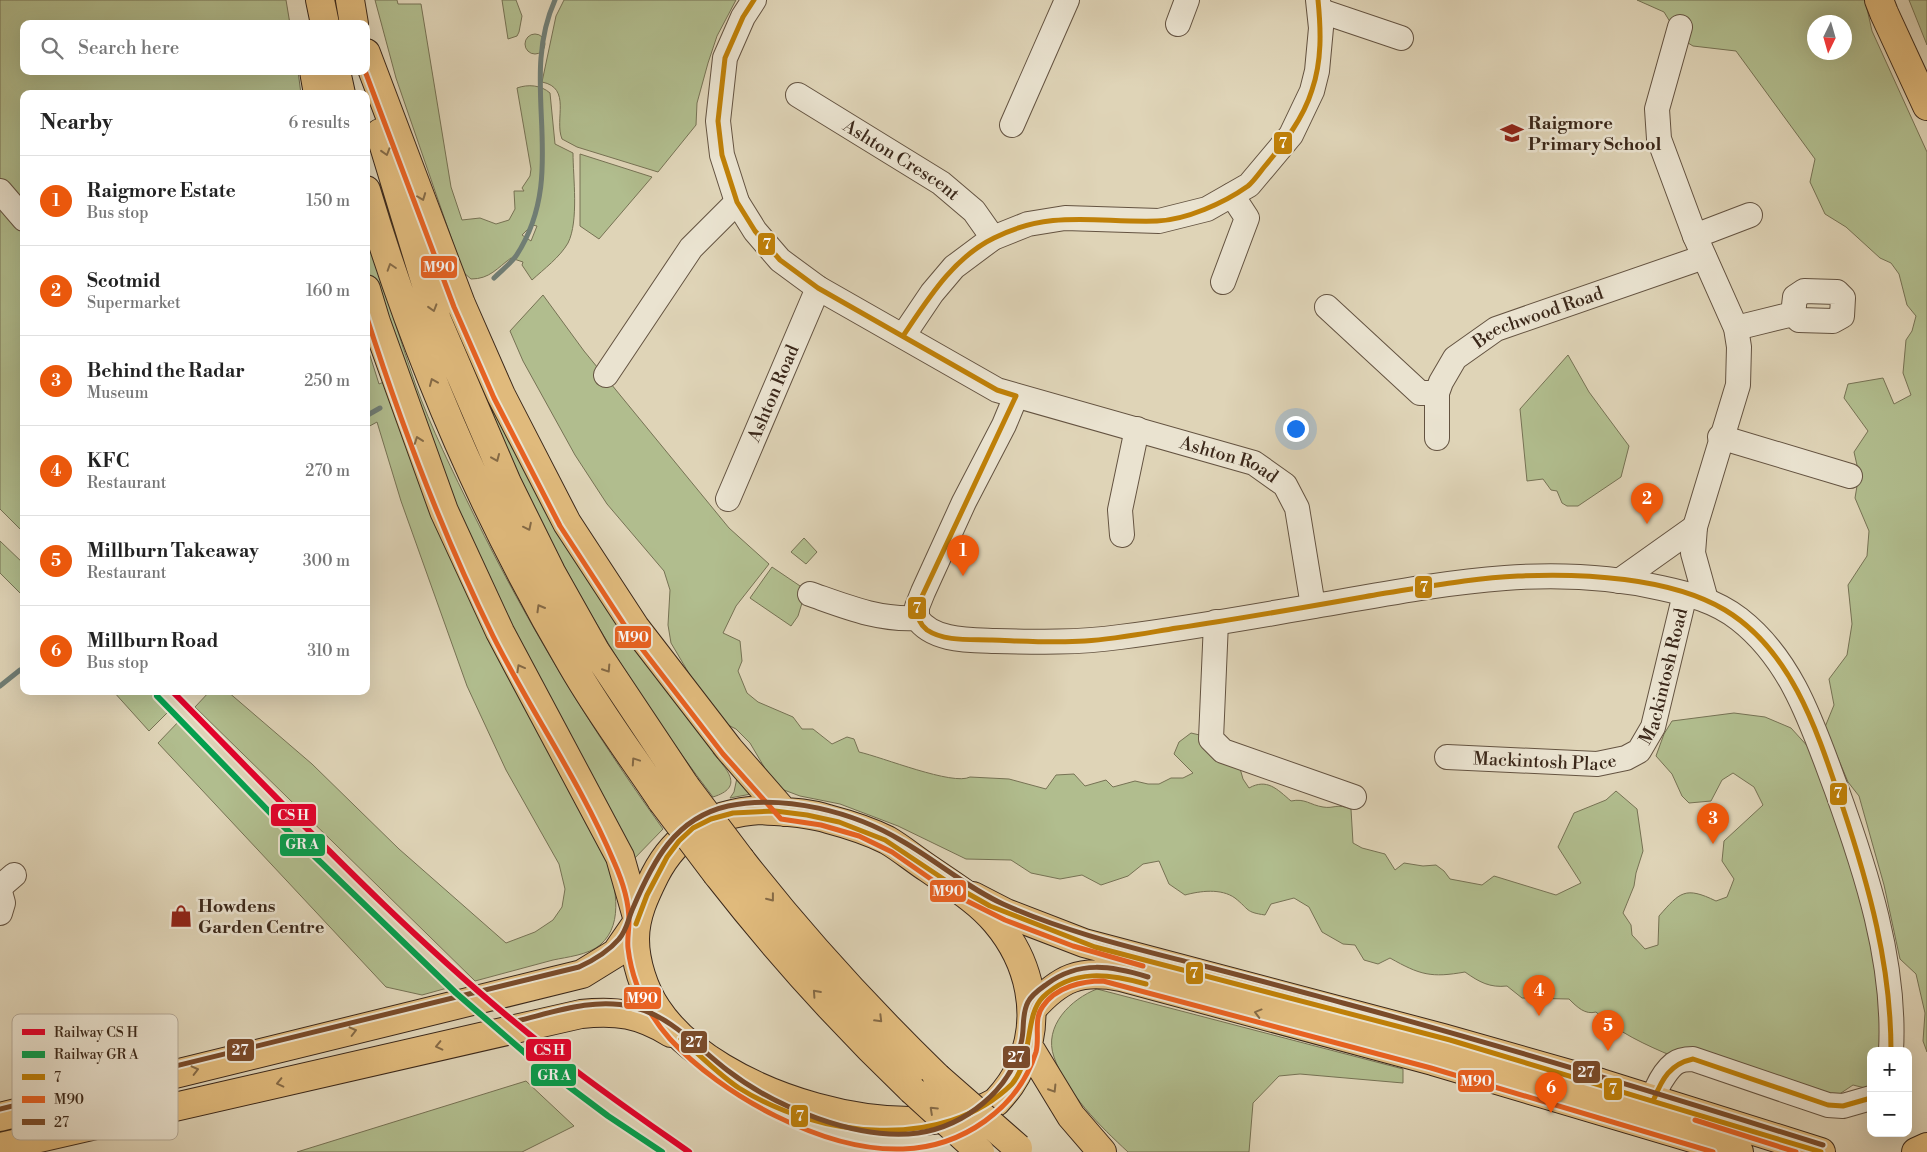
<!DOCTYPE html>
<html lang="en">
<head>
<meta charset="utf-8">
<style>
  :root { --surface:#fff; --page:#f2f2f2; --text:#222; --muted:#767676; --line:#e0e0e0; --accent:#ea580c }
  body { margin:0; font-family:"Libre Bodoni",serif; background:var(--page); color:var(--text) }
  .controls { position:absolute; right:15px; bottom:15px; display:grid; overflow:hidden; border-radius:10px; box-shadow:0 5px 20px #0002 }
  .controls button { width:45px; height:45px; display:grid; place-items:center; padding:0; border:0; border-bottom:1px solid var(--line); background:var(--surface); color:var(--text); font:25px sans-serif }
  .compass { position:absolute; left:1807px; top:15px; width:45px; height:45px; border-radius:50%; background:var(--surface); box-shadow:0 5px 20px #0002; rotate:185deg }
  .you { position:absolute; left:1295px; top:428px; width:18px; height:18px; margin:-12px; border:4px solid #fff; border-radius:50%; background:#1a73e8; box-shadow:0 0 0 8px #1a73e833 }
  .badge { display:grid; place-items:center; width:32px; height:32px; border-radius:50%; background:var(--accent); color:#fff; font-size:16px; font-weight:700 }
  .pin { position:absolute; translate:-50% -41px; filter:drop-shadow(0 1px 2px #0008) }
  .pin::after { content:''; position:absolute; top:26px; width:18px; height:15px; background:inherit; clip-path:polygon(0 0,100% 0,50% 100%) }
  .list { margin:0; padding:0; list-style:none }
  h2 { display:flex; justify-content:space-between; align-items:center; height:65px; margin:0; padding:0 20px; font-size:21px }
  h2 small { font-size:16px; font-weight:400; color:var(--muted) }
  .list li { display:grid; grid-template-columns:32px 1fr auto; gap:15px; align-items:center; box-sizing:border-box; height:90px; padding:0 20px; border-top:1px solid var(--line) }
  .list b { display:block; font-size:19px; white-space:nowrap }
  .list p { margin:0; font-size:16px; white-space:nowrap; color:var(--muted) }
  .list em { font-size:16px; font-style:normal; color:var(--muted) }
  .icon { flex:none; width:28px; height:28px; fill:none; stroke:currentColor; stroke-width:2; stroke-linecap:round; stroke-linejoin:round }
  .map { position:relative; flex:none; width:1927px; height:1152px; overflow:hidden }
  .search { position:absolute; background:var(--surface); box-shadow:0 5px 20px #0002; left:20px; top:20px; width:350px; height:55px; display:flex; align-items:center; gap:12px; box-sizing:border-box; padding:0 18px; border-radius:10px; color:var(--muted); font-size:19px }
  .panel { position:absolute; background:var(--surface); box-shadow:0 5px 20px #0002; left:20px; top:90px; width:350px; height:605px; border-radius:10px }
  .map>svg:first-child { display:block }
</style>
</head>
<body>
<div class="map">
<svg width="1927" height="1152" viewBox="0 0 1927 1152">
  <rect width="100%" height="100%" fill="#dfd4b7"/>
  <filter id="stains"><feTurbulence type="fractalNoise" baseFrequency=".004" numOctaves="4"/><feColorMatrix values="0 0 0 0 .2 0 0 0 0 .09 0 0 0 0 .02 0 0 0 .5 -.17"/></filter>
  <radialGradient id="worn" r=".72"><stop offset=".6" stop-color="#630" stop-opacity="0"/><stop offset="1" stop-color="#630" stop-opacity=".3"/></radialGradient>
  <path fill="#b1bd8e" stroke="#767254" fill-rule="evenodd" d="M0 0H286L290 24H24V71H298L301 94H24V533L0 509Z
    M375 0H397L398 4H421L451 187 462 220 480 218 496 224 509 220 515 209 514 191H524L522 188 530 176 531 169 517 88C528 84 541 85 550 93L555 144 573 153C573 177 579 221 568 243 560 257 544 269 532 280L522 265 523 262 511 258C497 268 490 279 471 279L463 272 396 78ZM532 225 537 226 531 241 522 235Z
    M502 0H516L522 16 519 32 517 36 508 39Z
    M564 0H736L717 36 708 63 697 103 696 125 658 172 577 147 562 139C554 119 572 88 542 82L556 16Z
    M1637 0H1865L1872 31 1927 152V1052L1923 1041 1925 1013 1916 974 1900 959 1884 885 1859 796 1848 782 1825 727 1834 705 1829 679 1847 655 1852 624 1848 585 1867 556 1869 531 1855 498 1859 474 1854 452 1868 431 1844 398 1848 384 1883 378 1894 404 1911 395 1903 373 1906 340 1912 331 1916 316 1907 305 1899 274 1891 263 1880 258 1846 227 1825 214 1810 182 1815 159 1736 51 1693 46 1680 38 1664 12ZM1814 22H1844V52H1814Z
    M1909 0H1927V45Z
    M525 44a10 10 0 1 1 20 0a10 10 0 1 1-20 0Z
    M580 154 652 177 599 239 580 226Z
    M366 240 370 243C385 290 399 337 415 383 431 428 453 472 474 515 528 625 591 729 663 829L631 862 485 582 371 282 366 267Z
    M424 250 451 307 716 749 713 753C727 770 745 787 713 797 625 682 558 564 497 432 483 401 465 369 453 336 442 308 434 278 424 250Z
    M543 295 584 351 729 528 769 564 736 606 723 633 740 641 742 661 738 671 747 693 758 702 793 717 802 729H813L832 744 847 737 854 739 859 752C882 757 953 786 970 777L1009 779 1046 789 1056 775 1074 774 1085 786 1106 780 1113 787 1135 781 1148 784H1159L1171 778H1183L1193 773 1174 754 1179 742 1191 733 1204 736 1215 761 1227 760 1239 765 1243 779 1249 788C1267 778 1277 789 1291 801 1305 798 1310 805 1323 807 1334 809 1337 803 1351 809L1353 843 1362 848 1385 854 1395 870 1404 863 1423 866 1436 865 1444 871 1450 879 1482 885 1494 876 1556 895 1581 883 1558 847 1574 813 1606 800 1616 791 1637 809 1643 851 1636 873 1634 886 1623 913 1631 925 1632 935 1645 949 1658 945 1659 916C1680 892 1685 886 1716 901L1727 897 1734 879 1722 861 1724 841 1763 805 1754 787 1733 773 1722 780 1711 801 1689 803 1682 796 1672 774 1656 756 1664 734 1672 721 1734 713 1765 717 1791 728 1811 750 1830 793 1879 953 1884 1051H1871V1083L1865 1088 1853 1085 1835 1097 1672 1056C1646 1045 1617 1032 1596 1012 1585 1015 1577 1007 1569 999L1522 998 1507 986C1490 988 1479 982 1465 972 1431 978 1420 975 1390 958L1378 964 1364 960 1355 945 1343 944 1322 932 1309 907 1294 898 1271 904 1265 915C1245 912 1250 910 1235 898 1221 888 1200 891 1185 895L1169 884 1159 861 1143 864 1128 876 1101 885 1082 875 1060 879 1031 873 1011 860 966 859 898 826 840 804 800 796 776 787 750 743 736 729 716 719 671 643 668 625 670 590 664 571 607 504 575 455 523 361 510 331Z
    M366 343 379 384 386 381 606 854C614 881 626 923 600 945 588 955 567 957 553 960 527 967 501 974 475 981L195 707 210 691H227L312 764 399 849 506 943 535 932 553 920 562 907 565 889 559 864 506 770 467 686 401 501 377 422 366 428Z
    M1568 355 1589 392 1629 446 1621 477 1578 506H1567L1562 503 1557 491 1551 490 1543 479 1527 481 1520 409Z
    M804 538 817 552 806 564 791 552Z
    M0 541 24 564V597L0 573Z
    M772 567 806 590 798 616 791 626 750 598Z
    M113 691H153L171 709 149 731Z
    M181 719 451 987 422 995 386 987 158 743Z
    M738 773 751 794 730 798 734 792Z
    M1097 989 1403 1069V1083L1300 1074 1279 1076 1253 1103 1249 1152H1128C1100 1126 1067 1094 1054 1057 1043 1026 1071 999 1097 989Z
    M526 1081 574 1126 522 1152H297Z"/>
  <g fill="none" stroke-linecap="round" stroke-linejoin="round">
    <path stroke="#707e76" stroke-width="5" d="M494 278C501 271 510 264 516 256 571 172 517 84 555 0
      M366 416 380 408
      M0 686 20 670 24 669"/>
    <defs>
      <g id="minor">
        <path id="s1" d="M754 0 743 17 725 58 718 121 722 155 737 202 755 231 780 260 818 288 997 390 1254 463 1285 485 1297 508 1313 606"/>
        <path d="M1321 11 1401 38"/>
        <path d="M1178 24 1187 0"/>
        <path d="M1680 27 1657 109 1659 139 1695 236 1736 328 1739 347 1738 385 1695 527 1693 553 1706 600"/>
        <path id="s2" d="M798 95 941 183 974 211 993 238"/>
        <path d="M1012 125 1067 0"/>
        <path d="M0 191 24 219"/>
        <path d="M1695 236 1750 215"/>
        <path d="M1223 282 1247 218 1232 195"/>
        <path d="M1327 307 1420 393H1437"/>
        <path d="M1736 328 1793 314 1799 320 1833 321 1842 316 1843 298 1837 292 1804 291 1795 297 1793 314"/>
        <path d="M903 336 932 293 954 267 993 238 1028 224 1065 218 1159 221 1207 209 1249 185 1291 135 1312 91 1317 71 1321 28 1318 0"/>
        <path d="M606 375 691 248 737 202"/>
        <path d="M1720 437 1850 476"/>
        <path id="s3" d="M1437 438V393L1441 382 1455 358 1496 329 1704 257"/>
        <path id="s4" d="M728 499 818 288"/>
        <path d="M1122 535 1120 510 1137 429"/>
        <path d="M1619 581 1695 527"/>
        <path d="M810 594C847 607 878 620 917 618"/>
        <path d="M917 618C932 641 969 640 995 641 1037 642 1078 643 1120 637 1185 629 1250 617 1315 606 1432 586 1543 561 1661 588 1689 594 1716 601 1739 619 1793 661 1813 727 1836 788 1866 871 1896 962 1891 1051"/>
        <path d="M917 618V607L923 592 964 502 1004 425 1016 396"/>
        <path d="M1216 622 1211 739 1223 751 1354 797"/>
        <path id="s5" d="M1447 757 1597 764 1626 758 1639 751 1653 727 1685 594"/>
        <path d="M0 887 14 875"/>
        <path d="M0 892 3 903 0 913"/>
        <path d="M1656 1115C1644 1104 1664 1072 1674 1064 1679 1060 1687 1059 1693 1059L1828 1105 1843 1106 1871 1098"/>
      </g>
      <path id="major" d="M1879 0 1884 13 1927 106
        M973 896 1006 913 1084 943 1443 1038 1601 1083 1821 1152
        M1033 1008C1060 978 1080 969 1121 977L1433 1061 1739 1152
        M1916 1152 1927 1147"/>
      <path id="highway" d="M320 0 325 24
        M350 0 354 24
        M366 53 461 304 501 395 567 523 635 627 729 749 784 812
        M314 71 318 94
        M336 71 341 94
        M380 133 437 320 507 483 551 572 596 652 686 787
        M366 190C416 357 484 515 572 665 599 712 632 756 662 801
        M366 289 376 322 444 511 500 632 620 857 637 917
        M760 810C783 812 806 812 828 819 847 824 869 831 887 840 901 848 915 860 929 869 952 885 978 900 996 922 1030 962 1042 1016 1021 1065 1015 1080 1007 1090 996 1102 909 1152 715 1097 657 1009 644 990 635 962 635 939 635 916 645 895 655 875 677 832 713 813 760 810Z
        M741 860C801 937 866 1008 937 1077
        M717 874C777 951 842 1023 912 1090
        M1029 1047 1071 1116 1102 1152
        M0 1117 582 974 616 953 636 924
        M0 1147 581 1014C617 1010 640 1014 671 1033"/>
    </defs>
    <use href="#minor" stroke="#645341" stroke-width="26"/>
    <use href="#major" stroke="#3b281a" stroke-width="30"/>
    <use href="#highway" stroke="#3b281a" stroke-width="30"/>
    <use href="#minor" stroke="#eae3d0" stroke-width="24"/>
    <use href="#major" stroke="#e0ba7c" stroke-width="28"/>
    <use href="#highway" stroke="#e0ba7c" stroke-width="28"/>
    <defs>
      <path id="highway-bridge" d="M686 787 741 860
        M662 801 717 874
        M937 1077 1018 1148
        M912 1090 980 1152"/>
    </defs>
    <use href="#highway-bridge" stroke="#3b281a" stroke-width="30" stroke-linecap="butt"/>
    <use href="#highway-bridge" stroke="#e0ba7c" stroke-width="28"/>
    <defs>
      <path id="bus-1" d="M754 0 743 17 725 58 718 121 722 155 737 202 755 231 780 260 818 288 997 390 1016 396 917 607C917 616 919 624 927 630 945 642 972 639 992 640 1023 641 1054 643 1085 641 1116 639 1146 633 1177 628 1245 618 1312 606 1380 594 1426 587 1471 578 1518 576 1581 573 1670 577 1725 610 1793 651 1818 734 1842 805 1869 886 1891 965 1891 1051
        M903 336C928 299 953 258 994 238 1051 209 1098 223 1157 221 1186 220 1224 203 1248 186 1254 181 1260 172 1265 166 1284 143 1303 119 1312 90 1322 61 1321 30 1318 0
        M636 924 647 895 667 857 679 841 693 828 711 819 733 813 775 811 807 815 839 822 885 840 951 884 990 906 1095 947 1450 1040 1821 1152
        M681 1039C700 1055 718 1074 739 1088 819 1138 943 1152 1012 1084 1034 1057 1024 1016 1043 997 1073 968 1110 974 1146 984
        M1654 1099C1662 1079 1670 1064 1693 1059L1828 1105 1843 1106 1871 1098"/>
      <path id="bus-2" d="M365 71 454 307 494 398 560 526 629 632 723 754 781 819 821 825 859 836 892 852 951 893 1005 920 1073 946 1143 966
        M366 315C401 424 442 533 493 636 531 712 581 783 614 862 622 880 629 902 629 921 629 930 627 939 628 948 632 982 647 1013 670 1039 721 1095 824 1152 903 1149 962 1147 1018 1109 1036 1052 1040 1037 1033 1019 1043 1006 1056 987 1082 981 1103 981L1431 1068 1713 1152
        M1695 1120 1796 1152"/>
      <path id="bus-3" d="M517 1021C554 1012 595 997 633 1007 671 1016 697 1047 727 1070 775 1107 857 1141 918 1133 965 1126 1011 1090 1021 1043 1025 1030 1021 1015 1028 1002 1032 994 1040 989 1047 984 1079 960 1112 966 1148 977
        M0 1109 579 967C594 960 608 952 619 939 627 930 628 919 633 908 653 861 675 818 728 806 785 794 854 812 902 841 937 861 966 887 1003 904 1063 931 1125 946 1188 962 1240 975 1291 989 1343 1003 1504 1046 1664 1095 1823 1145"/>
    </defs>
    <use href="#bus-1" stroke="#eae3d0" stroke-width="9"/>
    <use href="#bus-2" stroke="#eae3d0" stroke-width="9"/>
    <use href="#bus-3" stroke="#eae3d0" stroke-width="9"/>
    <use href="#bus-1" stroke="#bf8008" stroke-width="5"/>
    <use href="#bus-2" stroke="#e96222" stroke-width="5"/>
    <use href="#bus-3" stroke="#7a4b2a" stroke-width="5"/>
    <defs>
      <path id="rail-1" d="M172 691C293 814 413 943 549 1050 594 1086 642 1119 689 1152"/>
      <path id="rail-2" d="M157 696 280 823 456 993 532 1059 608 1116 662 1152"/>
    </defs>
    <use href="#rail-1" stroke="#eae3d0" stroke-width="10"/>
    <use href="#rail-2" stroke="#eae3d0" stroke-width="10"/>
    <use href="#rail-1" stroke="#e4002b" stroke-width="6"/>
    <use href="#rail-2" stroke="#03a04e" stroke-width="6"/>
  </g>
  <defs><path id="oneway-chevron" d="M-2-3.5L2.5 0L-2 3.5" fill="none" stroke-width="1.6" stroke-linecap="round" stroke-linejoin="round" transform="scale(1.25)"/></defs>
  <g stroke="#856a46">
    <use href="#oneway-chevron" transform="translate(386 152) rotate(73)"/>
    <use href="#oneway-chevron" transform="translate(422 197) rotate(69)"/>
    <use href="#oneway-chevron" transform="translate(391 267) rotate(-108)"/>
    <use href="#oneway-chevron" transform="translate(433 308) rotate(73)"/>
    <use href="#oneway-chevron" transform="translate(433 382) rotate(-113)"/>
    <use href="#oneway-chevron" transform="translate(418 440) rotate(-110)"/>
    <use href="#oneway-chevron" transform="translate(496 458) rotate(67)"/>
    <use href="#oneway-chevron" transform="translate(528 527) rotate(64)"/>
    <use href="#oneway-chevron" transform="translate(540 608) rotate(-120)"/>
    <use href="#oneway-chevron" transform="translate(520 668) rotate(-119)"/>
    <use href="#oneway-chevron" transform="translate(607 669) rotate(57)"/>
    <use href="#oneway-chevron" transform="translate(635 761) rotate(-124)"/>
    <use href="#oneway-chevron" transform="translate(771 898) rotate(52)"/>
    <use href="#oneway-chevron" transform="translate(816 993) rotate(-132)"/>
    <use href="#oneway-chevron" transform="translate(1258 1013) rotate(-165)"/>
    <use href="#oneway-chevron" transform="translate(879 1019) rotate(45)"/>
    <use href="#oneway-chevron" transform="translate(353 1031) rotate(-14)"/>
    <use href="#oneway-chevron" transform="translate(439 1046) rotate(167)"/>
    <use href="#oneway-chevron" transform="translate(195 1070) rotate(-14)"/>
    <use href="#oneway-chevron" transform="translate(280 1083) rotate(167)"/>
    <use href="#oneway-chevron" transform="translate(1053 1089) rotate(58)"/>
    <use href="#oneway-chevron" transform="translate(933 1110) rotate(-137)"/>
  </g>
  <defs>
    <symbol id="school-bare" viewBox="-9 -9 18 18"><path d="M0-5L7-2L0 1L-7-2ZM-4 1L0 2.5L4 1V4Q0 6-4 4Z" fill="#8f2418" stroke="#eae3d0" stroke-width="2.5" paint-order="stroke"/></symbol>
    <symbol id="shop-bare" viewBox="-9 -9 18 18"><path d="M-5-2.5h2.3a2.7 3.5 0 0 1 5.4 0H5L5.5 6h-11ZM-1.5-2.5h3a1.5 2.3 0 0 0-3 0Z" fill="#8f2418" stroke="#eae3d0" stroke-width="2.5" paint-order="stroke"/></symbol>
  </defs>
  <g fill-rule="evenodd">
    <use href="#school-bare" x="1496" y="117" width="32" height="32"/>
    <use href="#shop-bare" x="165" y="900" width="32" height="32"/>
  </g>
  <g text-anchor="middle" stroke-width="5" stroke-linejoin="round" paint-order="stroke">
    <g font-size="18" font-weight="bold" fill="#3b281a" stroke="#eae3d0" text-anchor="start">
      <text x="1528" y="129">Raigmore<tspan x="1528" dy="21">Primary School</tspan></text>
      <text x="198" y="912">Howdens<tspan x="198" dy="21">Garden Centre</tspan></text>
    </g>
    <g font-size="18" fill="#3b281a" stroke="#eae3d0">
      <text dy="6" stroke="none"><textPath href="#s2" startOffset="122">Ashton Crescent</textPath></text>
      <text dy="6" stroke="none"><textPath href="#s3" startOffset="178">Beechwood Road</textPath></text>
      <text dy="6" stroke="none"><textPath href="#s4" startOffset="115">Ashton Road</textPath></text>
      <text dy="6" stroke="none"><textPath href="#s1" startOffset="780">Ashton Road</textPath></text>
      <text dy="6" stroke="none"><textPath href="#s5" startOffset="274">Mackintosh Road</textPath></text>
      <text dy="6" stroke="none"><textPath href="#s5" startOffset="98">Mackintosh Place</textPath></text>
    </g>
  </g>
  <rect x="12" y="1014" width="166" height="126" rx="8" fill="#eae3d0" stroke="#b6ab99" stroke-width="1"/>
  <rect x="22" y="1029" width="23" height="6" fill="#e4002b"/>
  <rect x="22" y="1051" width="23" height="7" fill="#03a04e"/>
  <rect x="22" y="1074" width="23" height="6" fill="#bf8008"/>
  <rect x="22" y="1096" width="23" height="7" fill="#e96222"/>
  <rect x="22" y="1119" width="23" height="6" fill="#7a4b2a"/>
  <g font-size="14" fill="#3b281a">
    <text x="54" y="1037">Railway CS H</text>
    <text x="54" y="1059">Railway GR A</text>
    <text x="54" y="1082">7</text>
    <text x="54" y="1104">M90</text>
    <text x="54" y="1127">27</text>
  </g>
  <g stroke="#eae3d0" stroke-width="2">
    <rect x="1273" y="131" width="20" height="24" rx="5" fill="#bf8008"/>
    <rect x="757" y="232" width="19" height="24" rx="5" fill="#bf8008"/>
    <rect x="420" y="255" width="38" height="24" rx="5" fill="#e96222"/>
    <rect x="1414" y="575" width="19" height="24" rx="5" fill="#bf8008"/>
    <rect x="907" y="596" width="20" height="24" rx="5" fill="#bf8008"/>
    <rect x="614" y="625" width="38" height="24" rx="5" fill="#e96222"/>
    <rect x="1829" y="782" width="19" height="24" rx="5" fill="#bf8008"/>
    <rect x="270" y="803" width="47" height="24" rx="5" fill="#e4002b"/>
    <rect x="279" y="833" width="47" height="24" rx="5" fill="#03a04e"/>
    <rect x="929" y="879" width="38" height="24" rx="5" fill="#e96222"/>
    <rect x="1185" y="961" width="19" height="24" rx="5" fill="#bf8008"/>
    <rect x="623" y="986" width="39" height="24" rx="5" fill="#e96222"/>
    <rect x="680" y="1030" width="28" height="24" rx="5" fill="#7a4b2a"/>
    <rect x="525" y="1038" width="47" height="24" rx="5" fill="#e4002b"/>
    <rect x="226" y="1038" width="29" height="24" rx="5" fill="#7a4b2a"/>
    <rect x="1002" y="1045" width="29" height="24" rx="5" fill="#7a4b2a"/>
    <rect x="1572" y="1060" width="29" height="24" rx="5" fill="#7a4b2a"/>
    <rect x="530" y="1063" width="47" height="24" rx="5" fill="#03a04e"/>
    <rect x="1457" y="1069" width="38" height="24" rx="5" fill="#e96222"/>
    <rect x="1603" y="1077" width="20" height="24" rx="5" fill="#bf8008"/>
    <rect x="790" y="1104" width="19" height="24" rx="5" fill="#bf8008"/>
  </g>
  <g font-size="14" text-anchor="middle" font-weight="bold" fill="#fff">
    <text x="1283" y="148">7</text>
    <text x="767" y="249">7</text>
    <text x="439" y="272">M90</text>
    <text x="1424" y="592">7</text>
    <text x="917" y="613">7</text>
    <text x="633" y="642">M90</text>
    <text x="1838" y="798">7</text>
    <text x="293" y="820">CS H</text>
    <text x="302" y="849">GR A</text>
    <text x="948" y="896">M90</text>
    <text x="1194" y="978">7</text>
    <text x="642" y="1003">M90</text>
    <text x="694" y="1047">27</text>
    <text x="549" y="1055">CS H</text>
    <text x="240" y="1055">27</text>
    <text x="1016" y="1062">27</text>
    <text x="1586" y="1077">27</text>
    <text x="554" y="1080">GR A</text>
    <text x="1476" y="1086">M90</text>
    <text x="1613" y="1094">7</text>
    <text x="800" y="1121">7</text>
  </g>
  <rect width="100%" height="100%" filter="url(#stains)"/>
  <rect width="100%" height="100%" fill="url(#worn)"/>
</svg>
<div class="controls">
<button>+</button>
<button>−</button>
</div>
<svg class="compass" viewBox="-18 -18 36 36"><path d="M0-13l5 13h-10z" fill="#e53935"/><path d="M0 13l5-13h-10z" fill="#767676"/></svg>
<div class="you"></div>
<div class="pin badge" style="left:963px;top:576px">1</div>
<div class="pin badge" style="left:1647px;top:524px">2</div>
<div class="pin badge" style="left:1713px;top:844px">3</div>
<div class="pin badge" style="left:1539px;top:1016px">4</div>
<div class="pin badge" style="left:1608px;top:1051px">5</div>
<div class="pin badge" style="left:1551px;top:1113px">6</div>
<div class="search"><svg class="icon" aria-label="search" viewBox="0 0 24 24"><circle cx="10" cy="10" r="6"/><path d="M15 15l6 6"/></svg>Search here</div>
<section class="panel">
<h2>Nearby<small>6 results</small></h2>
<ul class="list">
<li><span class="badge">1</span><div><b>Raigmore Estate</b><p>Bus stop</p></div><em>150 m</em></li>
<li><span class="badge">2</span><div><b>Scotmid</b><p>Supermarket</p></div><em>160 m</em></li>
<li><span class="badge">3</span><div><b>Behind the Radar</b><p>Museum</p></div><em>250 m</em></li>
<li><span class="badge">4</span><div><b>KFC</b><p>Restaurant</p></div><em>270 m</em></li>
<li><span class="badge">5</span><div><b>Millburn Takeaway</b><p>Restaurant</p></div><em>300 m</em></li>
<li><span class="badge">6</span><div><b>Millburn Road</b><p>Bus stop</p></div><em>310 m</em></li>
</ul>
</section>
</div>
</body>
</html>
